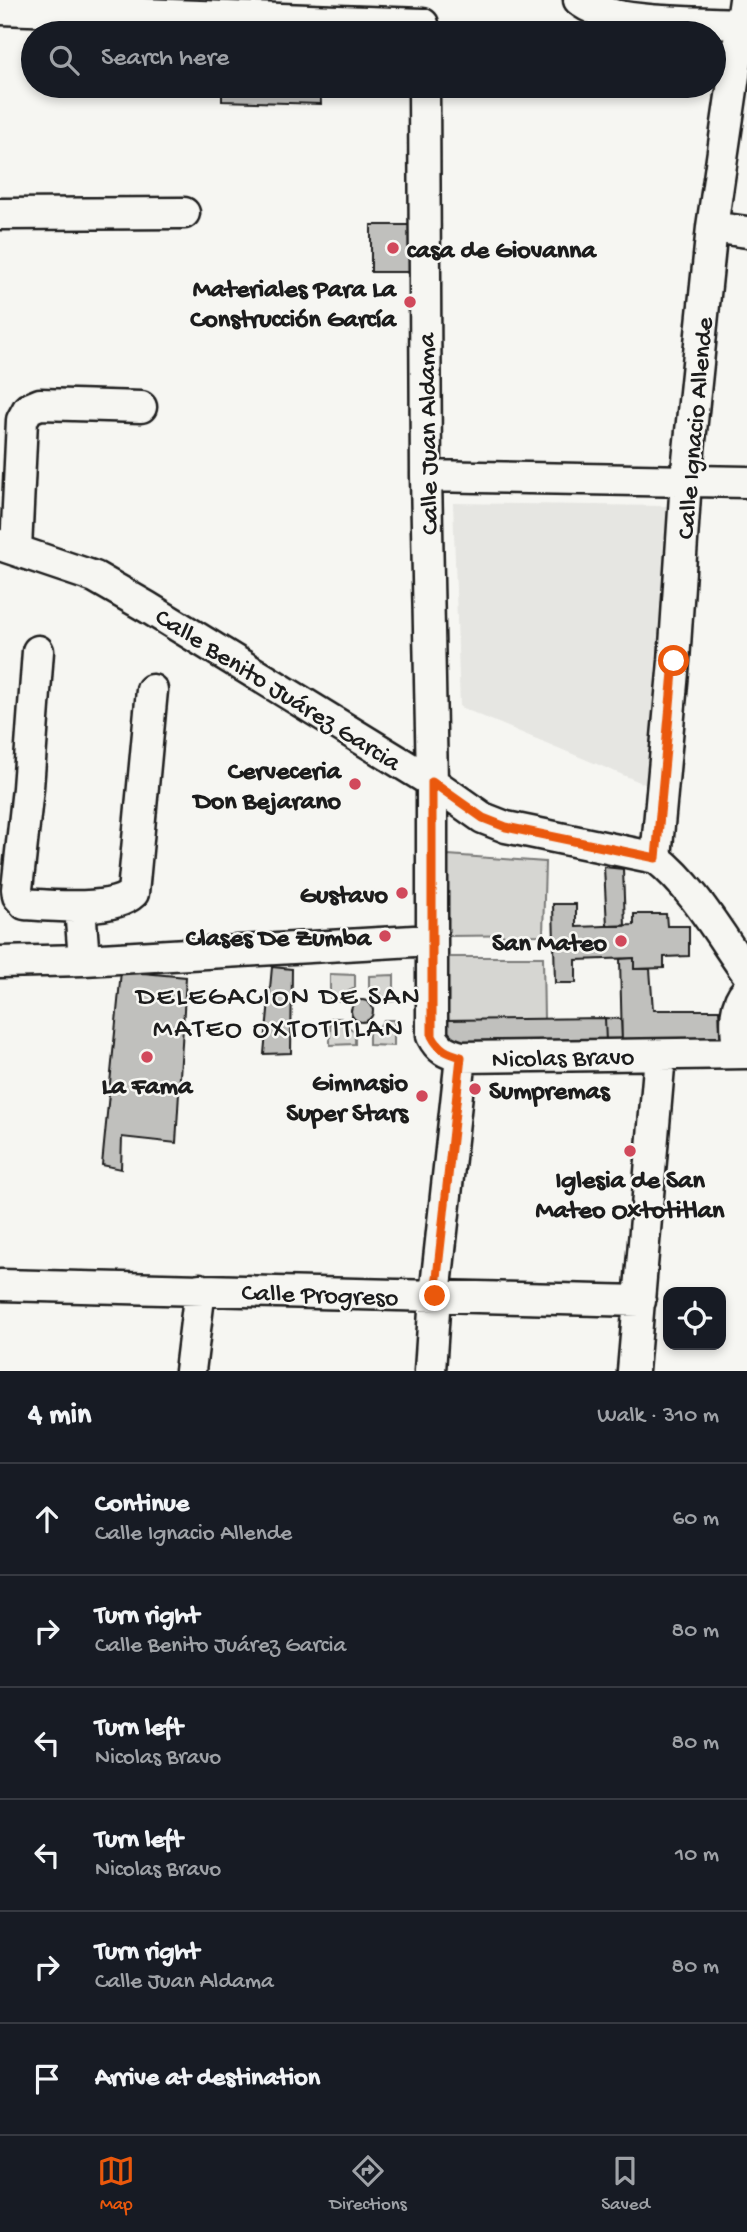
<!DOCTYPE html>
<html lang="en">
<head>
<meta charset="utf-8">
<style>
  :root { --surface:#171b24; --page:#242831; --text:#f1f3f6; --muted:#9ea1a6; --line:#363941; --accent:#ea580c }
  body { margin:0; font-family:"Gochi Hand",sans-serif; background:var(--page); color:var(--text) }
  .controls { position:absolute; right:21px; bottom:21px; display:grid; overflow:hidden; border-radius:14px; box-shadow:0 4px 10px #0003 }
  .controls button { width:63px; height:63px; display:grid; place-items:center; padding:0; border:0; border-bottom:2px solid var(--line); background:var(--surface); color:var(--text); font:35px sans-serif }
  .stop { position:absolute; width:21px; height:21px; margin:-16px; border:5px solid #ea580c; border-radius:50%; background:#fff }
  .stop.end { background:#ea580c; border-color:#fff; box-shadow:0 2px 7px #0008 }
  .list { margin:0; padding:0; list-style:none }
  h2 { display:flex; justify-content:space-between; align-items:center; height:91px; margin:0; padding:0 28px; font-size:30px }
  h2 small { font-size:23px; font-weight:400; color:var(--muted) }
  .list li { display:grid; grid-template-columns:46px 1fr auto; gap:21px; align-items:center; box-sizing:border-box; height:112px; padding:0 28px; border-top:2px solid var(--line) }
  .list b { display:block; font-size:26px; white-space:nowrap }
  .list p { margin:0; font-size:23px; white-space:nowrap; color:var(--muted) }
  .list em { font-size:23px; font-style:normal; color:var(--muted) }
  .icon { flex:none; width:38px; height:38px; fill:none; stroke:currentColor; stroke-width:2; stroke-linecap:round; stroke-linejoin:round }
  .map { position:relative; flex:none; width:747px; height:1371px; overflow:hidden }
  .search { position:absolute; background:var(--surface); box-shadow:0 4px 10px #0003; left:21px; right:21px; top:21px; height:77px; display:flex; align-items:center; gap:18px; box-sizing:border-box; padding:0 24px; border-radius:38px; color:var(--muted); font-size:26px }
  .sheet { height:763px; background:var(--surface) }
  nav { display:flex; justify-content:space-around; align-items:center; box-sizing:border-box; height:98px; border-top:2px solid var(--line); background:var(--surface); font-size:19px; color:var(--muted) }
  nav a { display:grid; justify-items:center; gap:4px }
  nav .on { color:var(--accent) }
  .map>svg:first-child { display:block }
</style>
</head>
<body>
<div class="map">
<svg width="747" height="1371" viewBox="0 0 747 1371">
  <rect width="100%" height="100%" fill="#f6f6f2"/>
  <filter id="ink" filterUnits="userSpaceOnUse"><feTurbulence type="fractalNoise" baseFrequency=".0143" numOctaves="2"/><feDisplacementMap in="SourceGraphic" scale="14" xChannelSelector="R" yChannelSelector="G"/><feConvolveMatrix kernelMatrix="1 2 1 2 8 2 1 2 1" color-interpolation-filters="sRGB"/></filter>
  <g filter="url(#ink)">
    <path fill="#e6e6e2" d="M453 503 667 506 647 785 460 707Z"/>
    <path fill="#d6d6d2" stroke="#797977" stroke-width="2" d="M448 855 545 862 543 935 448 936Z
      M448 957H543L544 1020H447Z
      M330 974 355 975V988L345 993 340 1001H330Z
      M394 975V1001L384 1002 379 993 369 989V976Z
      M330 1018H341L346 1026 355 1031V1044L330 1045Z
      M384 1020H394V1046L369 1045V1033L379 1027Z"/>
    <path fill="#c0c0bd" stroke="#1c1c1c" stroke-width="2" d="M222 86H320L321 104 222 101Z
      M371 225H414L415 272H371Z
      M604 867 623 869 625 926H607Z
      M553 904H576V927L634 925V914H666L667 926H689V956L664 957V968L634 969V958L576 960V983H555Z
      M634 958V969H650L653 1010H719L721 1042H622L620 959Z
      M272 967 292 969 291 1053 264 1054Z
      M121 971 186 977 176 1143 122 1137 121 1169 102 1165Z
      M351 1011a11 11 0 1 1 22 0a11 11 0 1 1-22 0Z
      M605 1018 606 1042H447V1020Z
      M605 1018 621 1019 622 1042H606Z"/>
    <g fill="none" stroke-linecap="round" stroke-linejoin="round">
      <defs>
        <path id="minor" d="M579 0C605 25 704 22 743 24
          M0 9 423 24
          M424 86 426 476 432 782V1036C439 1050 447 1053 461 1057L747 1053
          M0 214 184 213
          M712 227 747 232
          M426 476 747 482
          M0 545 95 577 147 607 432 782 483 818 506 827 656 858C693 887 719 934 747 973
          M16 549 22 420 28 409 40 404 141 407
          M38 651 28 788 17 889 18 896 25 904C52 906 113 912 133 893L152 690
          M656 858 674 661 686 480 712 227 745 0
          M80 907 84 960
          M0 962 84 960 431 940
          M738 1053C737 1032 731 1007 747 990
          M0 1285 640 1301
          M190 1371 200 1289
          M430 1371 435 1296 461 1057
          M633 1371 660 1055"/>
      </defs>
      <use href="#minor" stroke="#1c1c1c" stroke-width="35"/>
      <use href="#minor" stroke="#f6f6f2" stroke-width="30"/>
    </g>
  </g>
  <g fill="none" stroke-linecap="round" stroke-linejoin="round" filter="url(#ink)">
    <path stroke="#ea580c" stroke-width="9" d="M435 1296 461 1057C448 1053 439 1050 432 1036V782L483 818 506 827 656 858 674 661"/>
  </g>
  <g fill="#d1495b" stroke="#f6f6f2" stroke-width="2.5">
    <circle cx="393" cy="248" r="7"/>
    <circle cx="410" cy="302" r="7"/>
    <circle cx="355" cy="784" r="7"/>
    <circle cx="402" cy="893" r="7"/>
    <circle cx="385" cy="936" r="7"/>
    <circle cx="621" cy="941" r="7"/>
    <circle cx="147" cy="1057" r="7"/>
    <circle cx="475" cy="1089" r="7"/>
    <circle cx="422" cy="1096" r="7"/>
    <circle cx="630" cy="1151" r="7"/>
  </g>
  <g text-anchor="middle" stroke-width="5" stroke-linejoin="round" paint-order="stroke">
    <g font-size="26" font-weight="bold" fill="#1c1c1c" stroke="#f6f6f2" text-anchor="end">
      <text x="407" y="257" text-anchor="start">casa de Giovanna</text>
      <text x="396" y="296">Materiales Para La<tspan x="396" dy="30">Construcción García</tspan></text>
      <text x="341" y="778">Cerveceria<tspan x="341" dy="30">Don Bejarano</tspan></text>
      <text x="388" y="902">Gustavo</text>
      <text x="371" y="945">Clases De Zumba</text>
      <text x="607" y="950">San Mateo</text>
      <text x="408" y="1090">Gimnasio<tspan x="408" dy="30">Super Stars</tspan></text>
      <text x="147" y="1093" text-anchor="middle">La Fama</text>
      <text x="489" y="1098" text-anchor="start">Sumpremas</text>
      <text x="630" y="1187" text-anchor="middle">Iglesia de San<tspan x="630" dy="30">Mateo Oxtotitlan</tspan></text>
    </g>
    <g font-size="26" fill="#1c1c1c" stroke="#f6f6f2">
      <text transform="translate(693 428) rotate(-85)" y="9">Calle Ignacio Allende</text>
      <text transform="translate(426 434) rotate(-91)" y="9">Calle Juan Aldama</text>
      <text transform="translate(279 688) rotate(32)" y="9">Calle Benito Juárez Garcia</text>
      <text transform="translate(563 1056) rotate(-1)" y="9">Nicolas Bravo</text>
      <text transform="translate(320 1293) rotate(2)" y="9">Calle Progreso</text>
    </g>
    <g font-size="28" letter-spacing="2" fill="#1c1c1c" stroke="#f6f6f2">
      <text x="279" y="1004">DELEGACION DE SAN<tspan x="279" dy="32">MATEO OXTOTITLAN</tspan></text>
    </g>
  </g>
</svg>
<div class="controls">
<button><svg class="icon" aria-label="locate" viewBox="0 0 24 24"><circle cx="12" cy="12" r="6"/><path d="M12 2v4M12 18v4M2 12h4M18 12h4"/></svg></button>
</div>
<div class="stop" style="left:674px;top:661px"></div>
<div class="stop end" style="left:435px;top:1296px"></div>
<div class="search"><svg class="icon" aria-label="search" viewBox="0 0 24 24"><circle cx="10" cy="10" r="6"/><path d="M15 15l6 6"/></svg>Search here</div>
</div>
<section class="sheet">
<h2>4 min<small>Walk · 310 m</small></h2>
<ul class="list">
<li><svg class="icon" aria-label="ahead" viewBox="0 0 24 24"><path d="M12 20V5M6 11l6-6 6 6"/></svg><div><b>Continue</b><p>Calle Ignacio Allende</p></div><em>60 m</em></li>
<li><svg class="icon" aria-label="right" viewBox="0 0 24 24"><path d="M7 20v-9h11M14 6l5 5-5 5"/></svg><div><b>Turn right</b><p>Calle Benito Juárez Garcia</p></div><em>80 m</em></li>
<li><svg class="icon" aria-label="left" viewBox="0 0 24 24"><path d="M17 20v-9H6M10 6l-5 5 5 5"/></svg><div><b>Turn left</b><p>Nicolas Bravo</p></div><em>80 m</em></li>
<li><svg class="icon" aria-label="left" viewBox="0 0 24 24"><path d="M17 20v-9H6M10 6l-5 5 5 5"/></svg><div><b>Turn left</b><p>Nicolas Bravo</p></div><em>10 m</em></li>
<li><svg class="icon" aria-label="right" viewBox="0 0 24 24"><path d="M7 20v-9h11M14 6l5 5-5 5"/></svg><div><b>Turn right</b><p>Calle Juan Aldama</p></div><em>80 m</em></li>
<li><svg class="icon" aria-label="arrive" viewBox="0 0 24 24"><path d="M6 21V4h12l-3 4 3 4H6"/></svg><div><b>Arrive at destination</b></div></li>
</ul>
</section>
<nav>
<a class="on"><svg class="icon" aria-label="map" viewBox="0 0 24 24"><path d="M3 6l6-2 6 2 6-2v14l-6 2-6-2-6 2zM9 4v14M15 6v14"/></svg>Map</a>
<a><svg class="icon" aria-label="directions" viewBox="0 0 24 24"><path d="M12 3l9 9-9 9-9-9zM9 14v-3h6M13 9l2 2-2 2"/></svg>Directions</a>
<a><svg class="icon" aria-label="saved" viewBox="0 0 24 24"><path d="M7 4h10v16l-5-4-5 4z"/></svg>Saved</a>
</nav>
</body>
</html>
